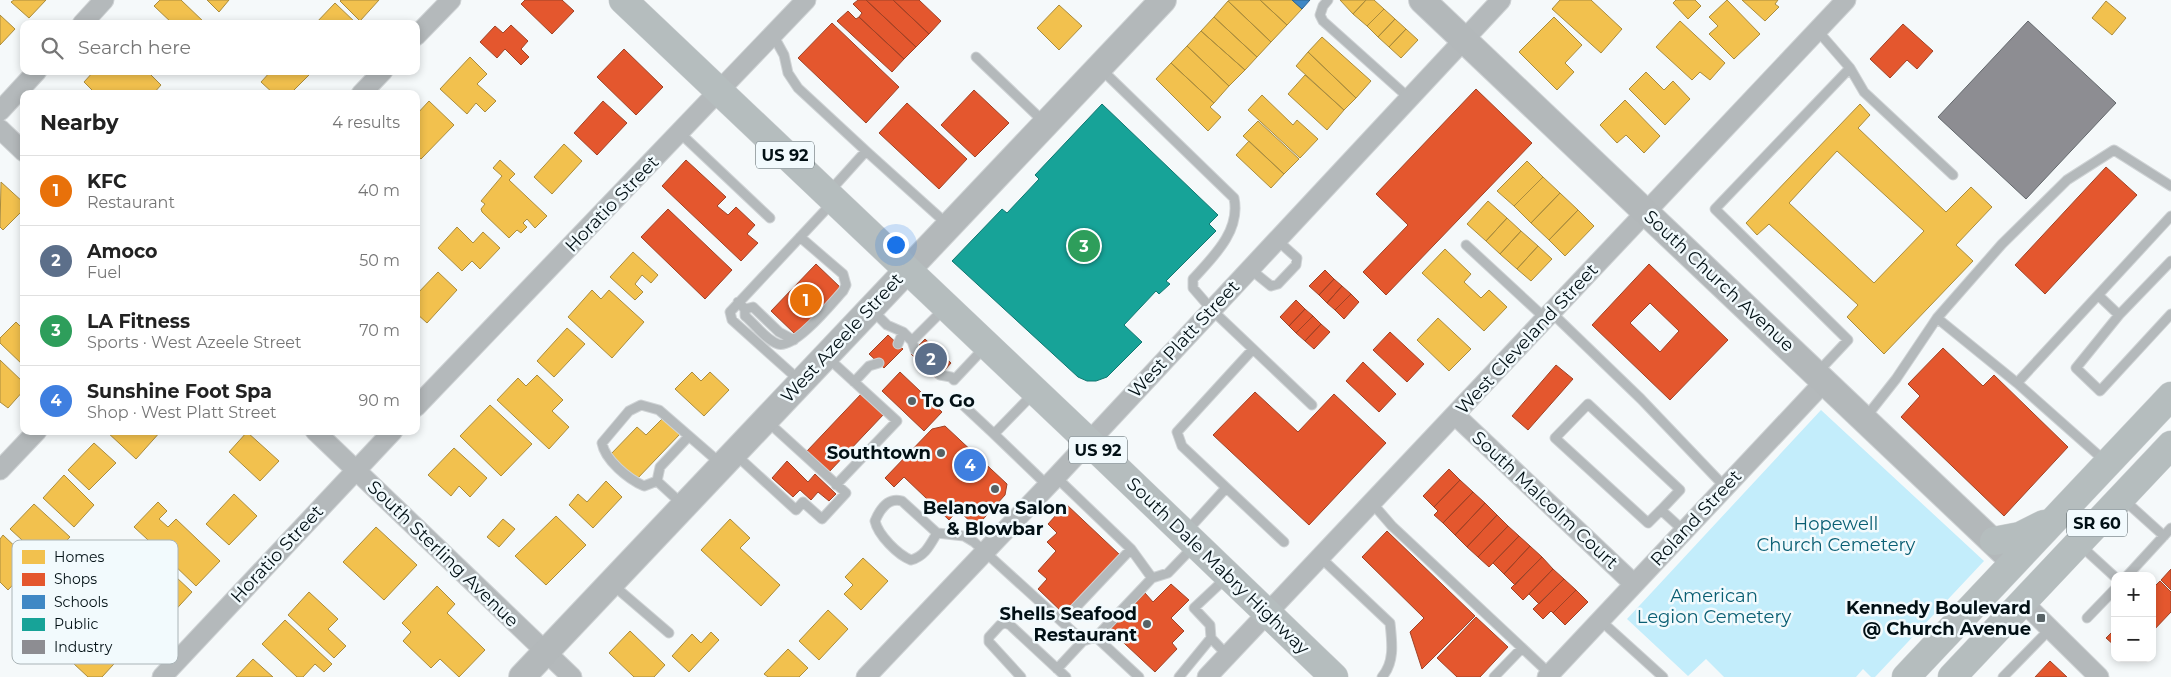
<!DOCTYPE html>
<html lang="en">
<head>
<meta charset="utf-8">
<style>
  :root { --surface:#fff; --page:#f2f2f2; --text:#222; --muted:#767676; --line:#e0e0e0; --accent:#0b8043 }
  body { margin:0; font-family:Montserrat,sans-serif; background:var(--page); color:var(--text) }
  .controls { position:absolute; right:15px; bottom:15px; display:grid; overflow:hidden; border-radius:10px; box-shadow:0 2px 8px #0003 }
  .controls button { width:45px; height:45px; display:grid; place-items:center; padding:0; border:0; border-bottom:1px solid var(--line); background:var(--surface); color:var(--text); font:25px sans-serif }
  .you { position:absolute; left:895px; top:244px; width:18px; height:18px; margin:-12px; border:4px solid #fff; border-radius:50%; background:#1a73e8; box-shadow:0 0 0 8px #1a73e833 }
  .badge { display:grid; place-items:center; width:32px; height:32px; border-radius:50%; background:var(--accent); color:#fff; font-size:16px; font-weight:700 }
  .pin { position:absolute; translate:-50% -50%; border:2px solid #fff; box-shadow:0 1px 5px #0006 }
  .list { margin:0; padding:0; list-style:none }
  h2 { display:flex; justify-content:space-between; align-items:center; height:65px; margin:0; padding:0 20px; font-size:21px }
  h2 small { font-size:16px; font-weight:400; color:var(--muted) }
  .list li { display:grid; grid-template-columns:32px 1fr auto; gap:15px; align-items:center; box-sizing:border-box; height:70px; padding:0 20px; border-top:1px solid var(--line) }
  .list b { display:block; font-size:19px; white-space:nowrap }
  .list p { margin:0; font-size:16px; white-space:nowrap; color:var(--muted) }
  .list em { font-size:16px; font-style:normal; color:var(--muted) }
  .icon { flex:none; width:28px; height:28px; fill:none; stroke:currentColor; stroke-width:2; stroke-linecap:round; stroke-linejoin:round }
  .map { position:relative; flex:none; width:2171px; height:677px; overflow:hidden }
  .search { position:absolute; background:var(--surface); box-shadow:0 2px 8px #0003; left:20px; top:20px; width:400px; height:55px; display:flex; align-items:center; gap:12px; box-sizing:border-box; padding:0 18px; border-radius:10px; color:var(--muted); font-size:19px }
  .panel { position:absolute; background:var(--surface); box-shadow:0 2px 8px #0003; left:20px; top:90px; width:400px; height:345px; border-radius:10px }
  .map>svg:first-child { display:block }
</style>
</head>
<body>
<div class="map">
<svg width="2171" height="677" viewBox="0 0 2171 677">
  <rect width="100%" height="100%" fill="#f5f9fa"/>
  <path fill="#c3edfb" d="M1821 410 1984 561 1875 677H1871L1863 669 1856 677H1724L1706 659 1688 676 1627 619Z"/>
  <path fill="#f2c14e" stroke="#aa8c3d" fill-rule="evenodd" d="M14 0H46L29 18 11 2Z
    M160 0H181L206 24H173L154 6Z
    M207 0H229L219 12Z
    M341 0H379L360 21 340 1Z
    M1230 0H1260L1287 25 1271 42 1228 1Z
    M1260 0H1292L1302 9 1287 25Z
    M1340 0H1366L1353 14Z
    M1366 0H1374L1384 9 1367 26 1353 14Z
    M1560 0H1591L1622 29 1601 53 1552 9Z
    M1676 0H1695L1701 6 1688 19 1673 3Z
    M1727 0 1760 34 1734 59 1709 34 1718 26 1709 17Z
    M1742 0H1778L1775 4 1779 7 1765 21Z
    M1228 1 1271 42 1257 57 1214 17Z
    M2106 1 2126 18 2112 35 2092 18Z
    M335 3 357 24H315Z
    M1059 5 1082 26 1059 50 1037 28Z
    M1384 9 1395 19 1378 37 1367 26Z
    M0 15 15 29 0 45Z
    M1214 17 1257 57 1245 70 1201 31Z
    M1554 17 1582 45 1565 63 1574 72 1557 90 1519 52Z
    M1395 19 1406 29 1389 47 1378 37Z
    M1680 21 1725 63 1710 80 1700 72 1692 80 1656 47Z
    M1406 29 1418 40 1401 58 1389 47Z
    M1201 31 1245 70 1229 86 1187 46Z
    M1322 37 1371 81 1356 98 1308 52Z
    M1187 46 1229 86 1214 103 1171 63Z
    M1308 52 1356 98 1344 110 1296 66Z
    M470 57 487 74 477 84 496 101 485 112 476 103 467 114 440 89Z
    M1171 63 1214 103 1210 107 1221 117 1208 131 1156 79Z
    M94 71H147L161 85 153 94H96L84 82Z
    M271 71H307L310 74 290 94H274L261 82Z
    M1646 72 1664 90 1673 81 1690 99 1665 125 1629 89Z
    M1305 75 1344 110 1327 130 1288 94Z
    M1262 95 1293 125 1297 120 1318 139 1300 158 1248 110Z
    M1625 100 1660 136 1644 153 1626 135 1617 143 1600 125Z
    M429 101 454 125 421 159 416 155V115Z
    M1860 104 1870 115 1858 128 1946 212 1971 187 1992 207 1956 245 1973 261 1884 354 1847 317 1858 305 1769 224 1757 235 1746 223ZM1837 151 1924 231 1874 283 1789 203Z
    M1258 121 1299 159 1284 174 1243 136Z
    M1249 141 1284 174 1271 188 1236 155Z
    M564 144 582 161 552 194 534 177Z
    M500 160 515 174 509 180 547 216 535 228 527 219 523 223 527 227 521 233 517 230 509 238 482 212 481 209 485 204 481 201 502 176 493 168Z
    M1527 161 1543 177 1514 206 1497 191Z
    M1543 177 1560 193 1531 223 1514 206Z
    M1 182 24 203V209L3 230 0 227Z
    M1560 193 1578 210 1549 240 1531 223Z
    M1488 201 1507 218 1486 241 1467 224Z
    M1578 210 1594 226 1565 256 1549 240Z
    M1507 218 1521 231 1500 254 1486 241Z
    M457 227 473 243 483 232 500 248 480 269 472 261 462 271 438 248Z
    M1521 231 1538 246 1517 269 1500 254Z
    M1538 246 1552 259 1531 281 1517 269Z
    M1445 249 1471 274 1464 282 1481 298 1489 290 1507 307 1484 331 1422 273Z
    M633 252 658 275 651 283 642 275 635 284 643 292 635 300 610 277Z
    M438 272 457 290 427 323 416 313V295Z
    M592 290 601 299 609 290 644 322 612 358 568 317Z
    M1438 318 1471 349 1449 371 1417 340Z
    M16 322 24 330V366L0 343V338Z
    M567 328 585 344 554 377 537 361Z
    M0 360 24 383V390L8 408 0 402Z
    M692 372 701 381 710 372 729 390 704 416 675 389Z
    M537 375 563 400 552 411 569 427 549 449 497 400 518 378 526 386Z
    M490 405 532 444 501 476 460 436Z
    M663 418 680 434 636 480 610 455 637 427 646 435Z
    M106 431H161L136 459Z
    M247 432 279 461 260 481 229 452Z
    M94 443 116 463 89 490 68 470Z
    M454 448 487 478 470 497 459 486 451 496 428 475Z
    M64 475 94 505 74 527 43 498Z
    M606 481 622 497 593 528 569 505 578 494 587 502Z
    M234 494 257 516 229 545 206 524Z
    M158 502 167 511 159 519 168 527 176 519 220 561 196 586 170 561 177 552 169 544 161 552 134 527Z
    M34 504 70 537 46 562 10 529Z
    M556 516 586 545 546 585 515 556Z
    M503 519 515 529 499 547 487 537Z
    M730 519 750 538 740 548 780 585 761 606 701 550Z
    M376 527 417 565 384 600 343 562Z
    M3 535 23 554 15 563 25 572 8 590 0 582V539Z
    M863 558 888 581 861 610 844 594 853 585 845 577Z
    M160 562 192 592 169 617 137 587Z
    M437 586 455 604 447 613 485 650 459 677 440 659 431 668 403 641 411 632 402 623Z
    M309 592 338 619 328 629 346 646 334 658 288 615Z
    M828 610 848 629 819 660 799 641Z
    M285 620 332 664 324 672 315 664 303 677H297L262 644Z
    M630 631 665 665 654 677H634L609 653Z
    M102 632 124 653 102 677H88L73 663Z
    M711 632 719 640 689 672 672 656 692 634 701 643Z
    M788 649 808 668 799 677H768L764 674Z
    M253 659 273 677H236Z"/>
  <path fill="#e4572e" stroke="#a04226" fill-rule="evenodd" d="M525 0H562L574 11 552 34 521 4Z
    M858 0H866L916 47 904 59 859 17 862 13 853 4Z
    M866 0H893L929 34 916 47Z
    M893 0H919L941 21 929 34Z
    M848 11 856 19 859 17 904 59 892 72 837 21Z
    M832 23 899 87 866 123 798 58Z
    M1903 24 1933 51 1917 69 1907 60 1890 78 1870 59Z
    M511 25 528 41 521 49 529 57 521 65 505 49 497 58 480 42 495 26 503 33Z
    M624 49 663 87 636 115 597 77Z
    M1476 89 1532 143 1386 295 1363 272 1408 225 1376 194Z
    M974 90 1009 123 975 157 941 125Z
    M603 101 627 123 597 155 574 133Z
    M907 103 967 159 939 189 879 133Z
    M686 160 726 197 717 206 728 215 736 207 755 225 747 234 758 243 741 261 662 186Z
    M2106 167 2137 195 2045 294 2015 265Z
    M668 209 732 270 705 299 641 237Z
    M816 264 841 288 796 335 771 311Z
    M1649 264 1728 340 1670 400 1592 325ZM1650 303 1679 331 1660 352 1630 323Z
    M1325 270 1334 279 1319 295 1309 286Z
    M1334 279 1342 286 1327 303 1319 295Z
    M1342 286 1351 294 1335 310 1327 303Z
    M1351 294 1359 302 1344 319 1335 310Z
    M1296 300 1305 309 1289 326 1280 317Z
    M1305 309 1313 316 1296 333 1289 326Z
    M1313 316 1321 324 1305 341 1296 333Z
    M1321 324 1330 332 1314 349 1305 341Z
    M1390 332 1424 364 1407 382 1373 350Z
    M888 335 903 349 884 368 869 354Z
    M925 339 951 363 937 379 911 354Z
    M1943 348 1983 386 1994 375 2068 447 2004 516 1901 417 1920 396 1908 384Z
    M1363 362 1396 394 1379 412 1346 381Z
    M1556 365 1573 379 1528 430 1512 416Z
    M900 372 942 412 924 431 882 391Z
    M1255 392 1298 432 1334 394 1386 443 1309 525 1213 435Z
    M862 393 884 414 829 472 807 451Z
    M945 426 1007 484 1005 495 976 527 958 510 949 520 904 477 894 487 885 478 932 429Z
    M787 461 808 482 815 474 836 494 829 501 818 492 811 500 800 490 793 497 772 478Z
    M1449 469 1460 480 1434 507 1423 496Z
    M1460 480 1473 492 1443 523 1434 515 1438 511 1434 507Z
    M1473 492 1485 503 1455 535 1443 523Z
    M1485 503 1497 515 1467 547 1455 535Z
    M1066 504 1120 555 1064 614 1038 589 1047 579 1038 571 1056 551 1047 542 1057 533 1048 524Z
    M1497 515 1508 526 1478 557 1467 547Z
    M1508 526 1519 536 1489 567 1478 557Z
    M1387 531 1475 616 1422 669 1410 632 1424 618 1362 557Z
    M1519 536 1530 546 1504 574 1493 563Z
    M1530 546 1542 557 1515 585 1504 574Z
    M1542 557 1553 569 1523 600 1511 588Z
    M1553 569 1564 579 1539 604 1529 594Z
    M2171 569V590L2161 580Z
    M1564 579 1576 590 1553 613 1551 611 1543 619 1533 609Z
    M2160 581 2171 592V612L2152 632V589Z
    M1171 584 1189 600 1171 618 1184 631 1172 643 1177 649 1155 672 1110 630 1145 593 1153 602Z
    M1576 590 1588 602 1565 625 1553 613Z
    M1476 617 1508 647 1480 677H1457L1437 658Z
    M2115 629V646L2106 638Z
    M2050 661 2067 677H2035Z"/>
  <path fill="#3f88c5" stroke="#2d6490" d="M1292 0H1310L1302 9Z"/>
  <path fill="#17a398" stroke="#117771" d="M1102 104 1218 215 1209 224 1216 231 1166 281 1170 284 1159 294 1156 291 1124 325 1142 342 1107 377 1096 381H1087L1078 377 952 261 1002 209 1007 213 1039 179 1035 175Z"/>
  <path fill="#8d8d92" stroke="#63686c" d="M2028 21 2116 103 2026 199 1938 117Z"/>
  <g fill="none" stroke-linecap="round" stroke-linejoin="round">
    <defs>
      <path id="lane" d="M1328 0 1323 6 1320 15 1323 21 1409 98
        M1817 30 1850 68 1864 92 1953 175
        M773 35 784 55 788 73 798 88 866 151
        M976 57 1044 122
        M1101 69 1234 198C1241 231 1213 257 1193 279V288L1212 310 1312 405
        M680 133 770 218
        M829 192 866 151 947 224
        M1466 245 1546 319
        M2171 261 2119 315 2076 368 2100 391 2171 314
        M1250 269 1271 286 1278 284 1296 265 1297 258 1277 240
        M2098 295 2119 315
        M738 302 745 309V316C755 324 766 340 778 344 794 350 832 303 843 291L846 285 843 274 800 237
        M745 309 753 307 779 332 794 340
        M873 311 887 325 903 332
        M1552 313 1641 399 1725 487
        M912 341 944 309
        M898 344 903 332 912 341 915 350
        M1253 349 1177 432 1182 446 1284 542
        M828 358 897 421 836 485
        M1817 373 1848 340 1715 209 1850 68
        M940 375 951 377 954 380 985 347
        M799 380 732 320 730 312 832 203
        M854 382 869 366 879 363
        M2017 383 1937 318 2002 244 2067 180 2114 150 2171 186
        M1034 393 994 434 1048 486
        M964 406 994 434
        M1866 417 1896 379 1937 318
        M736 455 796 510 803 502 822 519 846 493 768 422
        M2105 461 2017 383 2171 216
        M1056 477 1131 549 1152 578
        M657 481 644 486C628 479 605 460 602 443L629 411 641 405 659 410 720 463
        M657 481 660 467 689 436
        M657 481 682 504
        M2123 499 2164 536
        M1372 503 1392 526 1550 674
        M1661 510 1648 523 1555 438 1588 404 1680 490 1661 510 1684 531
        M1186 532 1226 488
        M937 533C930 545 925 556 911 560 898 555 878 535 875 521 880 509 888 497 902 501L937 533 964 536 974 542 1083 641 1096 637 1139 677
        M2080 545 2115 577
        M1320 557 1390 623C1392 642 1395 662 1382 677
        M2127 576 2171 528
        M613 585 669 633
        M2087 618 2115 589
        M1600 620 1663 677
        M1062 622 1131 549
        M1096 637 1152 578 1168 573 1193 547
        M1211 638 1227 655
        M1057 669 1083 641
        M1021 677 989 642V637L1000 625 1005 623 1010 625 1066 677
        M1179 677 1211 638 1210 625 1194 608 1226 578
        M1494 677 1522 648
        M2003 677 2050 629"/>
      <path id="street" d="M82 24 104 0
        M416 36 451 0
        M361 94 383 71
        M0 111 37 71
        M0 129 24 152
        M416 407 806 0
        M1455 415 1634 584
        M315 431 572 677
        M0 470 37 431
        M2023 602 2099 677
        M162 677 393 431
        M866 677 1056 477 1501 0
        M1207 677 1846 0
        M1547 677 1825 381"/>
      <path id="secondary" d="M1422 0 2009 557
        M522 677 1163 0"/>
      <path id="primary" d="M623 0 1089 442 1334 677
        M1994 541 2020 536 2044 524
        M1906 677 2171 396
        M1952 677 2171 445"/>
    </defs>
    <use href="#lane" stroke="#cfd3d5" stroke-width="11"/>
    <use href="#street" stroke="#cfd3d5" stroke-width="21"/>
    <use href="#secondary" stroke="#cfd3d5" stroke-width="28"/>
    <use href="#primary" stroke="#cfd3d5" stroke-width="29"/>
    <use href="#lane" stroke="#b4b9bb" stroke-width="9"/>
    <use href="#street" stroke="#b4b9bb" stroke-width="19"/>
    <use href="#secondary" stroke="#b3b8ba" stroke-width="26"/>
    <use href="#primary" stroke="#b5bdbe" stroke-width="28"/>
  </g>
  <g fill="#576265" stroke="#f2fafd" stroke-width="2">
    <circle cx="912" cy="401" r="5"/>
    <circle cx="941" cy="453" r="5"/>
    <circle cx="995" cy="489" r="5"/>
    <rect x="2036" y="613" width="10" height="10" rx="2.5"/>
    <circle cx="1147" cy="624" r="5"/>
  </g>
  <g text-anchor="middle" stroke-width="5" stroke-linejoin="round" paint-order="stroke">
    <g fill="#f2fafd" stroke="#4a565b" stroke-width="1">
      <rect x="756" y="141.5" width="58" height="27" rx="4"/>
      <rect x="1069" y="436.5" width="58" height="27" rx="4"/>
      <rect x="2067" y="509.5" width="60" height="27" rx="4"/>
    </g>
    <g font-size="16" font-weight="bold" fill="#021015">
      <text x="785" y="161">US 92</text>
      <text x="1098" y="456">US 92</text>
      <text x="2097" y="529">SR 60</text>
    </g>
    <g font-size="18" fill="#021015" stroke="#f2fafd">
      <text transform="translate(612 204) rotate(-46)" y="6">Horatio Street</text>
      <text transform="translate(1719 281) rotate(43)" y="6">South Church Avenue</text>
      <text transform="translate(842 338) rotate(-47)" y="6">West Azeele Street</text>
      <text transform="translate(1184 339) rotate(-47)" y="6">West Platt Street</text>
      <text transform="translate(1527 339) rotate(-47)" y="6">West Cleveland Street</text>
      <text transform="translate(1545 500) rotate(43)" y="6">South Malcolm Court</text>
      <text transform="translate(1696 518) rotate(-47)" y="6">Roland Street</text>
      <text transform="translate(277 554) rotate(-47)" y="6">Horatio Street</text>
      <text transform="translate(443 554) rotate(44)" y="6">South Sterling Avenue</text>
      <text transform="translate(1218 566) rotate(44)" y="6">South Dale Mabry Highway</text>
    </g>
    <g font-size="18" font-weight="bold" fill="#021015" stroke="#f2fafd" text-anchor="end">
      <text x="922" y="407" text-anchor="start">To Go</text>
      <text x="931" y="459">Southtown</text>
      <text x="995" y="514" text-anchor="middle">Belanova Salon<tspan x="995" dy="21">&amp; Blowbar</tspan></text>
      <text x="2031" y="614">Kennedy Boulevard<tspan x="2031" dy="21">@ Church Avenue</tspan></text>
      <text x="1137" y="620">Shells Seafood<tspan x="1137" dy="21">Restaurant</tspan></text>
    </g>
    <g font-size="18" fill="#095e73" stroke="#f2fafd">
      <text x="1836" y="530">Hopewell<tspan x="1836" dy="21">Church Cemetery</tspan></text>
      <text x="1714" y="602">American<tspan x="1714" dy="21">Legion Cemetery</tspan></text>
    </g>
  </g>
  <rect x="12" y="540" width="166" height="124" rx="8" fill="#f2fafd" stroke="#aab4b7" stroke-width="1"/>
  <rect x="22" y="550" width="23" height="14" fill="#f2c14e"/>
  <rect x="22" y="573" width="23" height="13" fill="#e4572e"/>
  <rect x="22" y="595" width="23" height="14" fill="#3f88c5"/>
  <rect x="22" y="618" width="23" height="13" fill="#17a398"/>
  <rect x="22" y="640" width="23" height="14" fill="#8d8d92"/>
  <g font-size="14" fill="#021015">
    <text x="54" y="562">Homes</text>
    <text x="54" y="584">Shops</text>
    <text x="54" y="607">Schools</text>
    <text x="54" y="629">Public</text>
    <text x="54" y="652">Industry</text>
  </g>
</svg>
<div class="controls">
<button>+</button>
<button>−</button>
</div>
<div class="you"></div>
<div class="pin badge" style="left:806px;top:300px;background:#e8710a">1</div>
<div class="pin badge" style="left:931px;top:359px;background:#5c6f8a">2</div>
<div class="pin badge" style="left:1084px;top:246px;background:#2e9e5b">3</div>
<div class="pin badge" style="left:970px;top:465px;background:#3f7fe0">4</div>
<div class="search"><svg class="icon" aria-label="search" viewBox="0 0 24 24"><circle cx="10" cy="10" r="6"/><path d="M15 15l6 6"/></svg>Search here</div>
<section class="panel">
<h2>Nearby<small>4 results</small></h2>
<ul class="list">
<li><span class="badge" style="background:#e8710a">1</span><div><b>KFC</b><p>Restaurant</p></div><em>40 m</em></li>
<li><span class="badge" style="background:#5c6f8a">2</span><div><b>Amoco</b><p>Fuel</p></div><em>50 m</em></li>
<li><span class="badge" style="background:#2e9e5b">3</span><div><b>LA Fitness</b><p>Sports · West Azeele Street</p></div><em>70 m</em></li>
<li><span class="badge" style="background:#3f7fe0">4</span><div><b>Sunshine Foot Spa</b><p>Shop · West Platt Street</p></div><em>90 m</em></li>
</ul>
</section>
</div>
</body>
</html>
